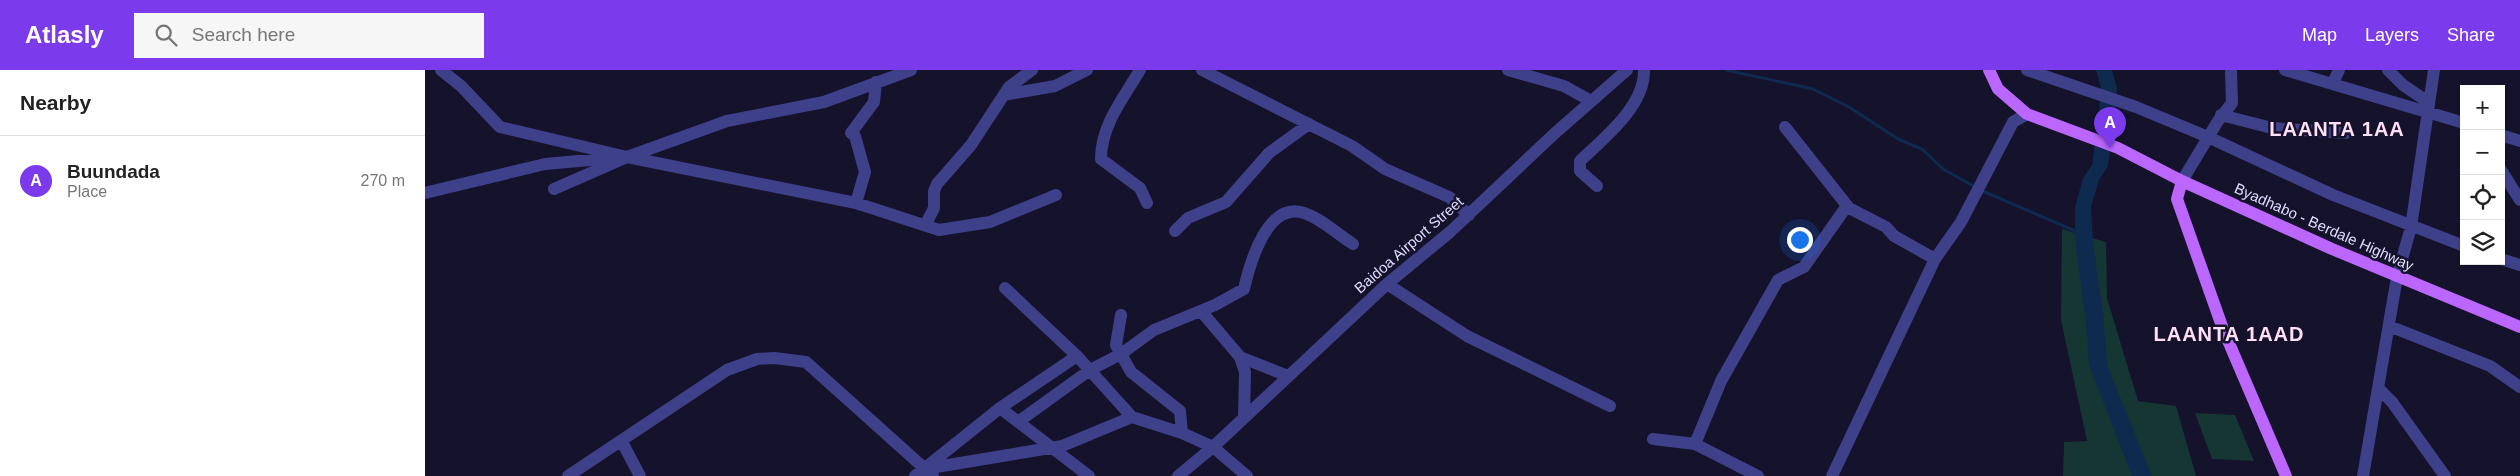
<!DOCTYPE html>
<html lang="en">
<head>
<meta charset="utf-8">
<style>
  :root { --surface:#fff; --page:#f6f6f6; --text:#222; --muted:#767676; --line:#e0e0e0; --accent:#7c3aed }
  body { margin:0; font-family:Helvetica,sans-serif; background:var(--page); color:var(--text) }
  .controls { position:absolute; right:15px; top:15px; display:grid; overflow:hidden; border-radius:0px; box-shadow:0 1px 4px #0004 }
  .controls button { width:45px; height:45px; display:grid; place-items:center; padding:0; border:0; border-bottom:1px solid var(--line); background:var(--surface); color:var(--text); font:25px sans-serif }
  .you { position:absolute; left:1374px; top:169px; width:18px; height:18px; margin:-12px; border:4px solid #fff; border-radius:50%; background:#1a73e8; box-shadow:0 0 0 8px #1a73e833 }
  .badge { display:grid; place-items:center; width:32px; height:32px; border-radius:50%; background:var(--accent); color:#fff; font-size:16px; font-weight:700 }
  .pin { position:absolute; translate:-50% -41px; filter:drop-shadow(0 1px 2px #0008) }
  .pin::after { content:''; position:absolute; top:26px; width:18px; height:15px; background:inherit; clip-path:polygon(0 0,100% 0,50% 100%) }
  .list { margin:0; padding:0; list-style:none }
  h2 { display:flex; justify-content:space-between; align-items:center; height:65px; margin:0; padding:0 20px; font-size:21px }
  h2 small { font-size:16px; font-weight:400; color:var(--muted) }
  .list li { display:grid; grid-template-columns:32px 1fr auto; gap:15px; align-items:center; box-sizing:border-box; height:90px; padding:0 20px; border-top:1px solid var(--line) }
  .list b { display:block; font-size:19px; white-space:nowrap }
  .list p { margin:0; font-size:16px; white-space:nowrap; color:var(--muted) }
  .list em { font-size:16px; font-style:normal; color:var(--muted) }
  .icon { flex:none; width:28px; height:28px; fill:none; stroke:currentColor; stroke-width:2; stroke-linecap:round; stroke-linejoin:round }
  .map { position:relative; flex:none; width:2095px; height:406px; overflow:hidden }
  header { display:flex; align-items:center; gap:30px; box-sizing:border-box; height:70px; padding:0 25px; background:var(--accent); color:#fff }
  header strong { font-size:24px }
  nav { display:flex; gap:28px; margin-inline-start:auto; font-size:18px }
  .search { width:350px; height:45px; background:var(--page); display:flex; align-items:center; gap:12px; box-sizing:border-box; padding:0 18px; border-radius:0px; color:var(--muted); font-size:19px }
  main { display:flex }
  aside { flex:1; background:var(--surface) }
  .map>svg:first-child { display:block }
</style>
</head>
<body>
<header>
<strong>Atlasly</strong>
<div class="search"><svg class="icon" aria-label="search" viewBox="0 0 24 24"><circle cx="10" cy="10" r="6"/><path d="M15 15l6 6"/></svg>Search here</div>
<nav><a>Map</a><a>Layers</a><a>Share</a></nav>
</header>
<main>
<aside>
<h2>Nearby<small></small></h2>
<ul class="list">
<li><span class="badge">A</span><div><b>Buundada</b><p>Place</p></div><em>270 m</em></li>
</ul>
</aside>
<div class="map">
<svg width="2095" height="406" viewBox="0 0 2095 406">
  <rect width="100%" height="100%" fill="#15122c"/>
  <path fill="#153633" d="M1637 159 1681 172 1682 228 1713 331 1751 336 1771 406H1638L1639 372 1662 371 1636 250Z
    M1770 343 1810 345 1829 391 1787 389Z"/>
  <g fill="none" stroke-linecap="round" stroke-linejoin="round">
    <path stroke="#0e2a4f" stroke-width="3" d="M1301 0 1388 19 1424 37 1473 69 1497 79 1518 99 1550 117
      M1555 120 1648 160 1659 171"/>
    <path fill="#0e2a4f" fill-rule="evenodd" d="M1671 0H1687L1692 18 1689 50 1683 96 1674 110 1666 137 1668 171 1679 252 1682 295 1727 406H1707L1664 295 1661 252 1650 171V137L1658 108 1667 95 1673 50 1676 18Z"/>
    <path stroke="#3e408a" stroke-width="12" d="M16 0 36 16 75 57 202 87 431 133 514 160 565 152 631 125
      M715 0C698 29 676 55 676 89L715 118 722 133
      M777 0 927 76 960 99 1024 127 1044 145
      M1083 0 1139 16 1166 31
      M1602 0 1711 37 1783 67 1908 125 2039 176
      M1860 0 2039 53
      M1963 0 1978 15 2003 32
      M1908 13 1914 0
      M579 25 630 16 662 0
      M1796 45 1847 58 1921 63
      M1360 57 1424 138 1461 157 1469 166 1510 189
      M2076 65 2095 71
      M2076 100 2095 130
      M1757 111 1793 51 1807 33 1806 0
      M1172 116 1155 101V91C1179 68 1220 36 1219 0
      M129 119 202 87 302 51 399 32 486 0
      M0 123 120 94 187 88
      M431 133 440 102 430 66 426 63 449 32 451 12
      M501 154 509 138V121L512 114 546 75 584 17 607 0
      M750 161 763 148 801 132 844 83 884 54
      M2076 189 2095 195
      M962 214 1042 266 1185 336
      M580 218 652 286 707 347 757 363 788 377 822 406
      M776 241 815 287 820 302 819 348
      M696 245 691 275 706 302 755 341 757 363
      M1964 256 2065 296 2095 317
      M815 287 863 306
      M1953 318 1967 332 2020 406
      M575 338 664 406
      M593 352 665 300 696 284 729 260 790 235 819 219C825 193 842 131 879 143 897 149 912 164 928 174
      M1228 369 1270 374 1296 311 1353 210 1379 197 1419 140 1424 138
      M197 372 215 406
      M1270 374 1333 406
      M499 399 637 376 707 347
      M143 406 302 300 332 289 349 288 381 292 508 406
      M490 406 575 338 652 286
      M753 406 788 377 962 214 1025 162 1129 64 1202 0
      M1407 406 1510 189 1536 152 1588 52 1602 44
      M1938 406 1972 207 1986 157 2009 0"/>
    <path stroke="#bb66fd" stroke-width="12" d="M1564 0 1573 19 1602 44 1693 78 1757 111 1907 179 2095 257
      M1757 111 1752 129 1798 259 1861 406"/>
  </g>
  <g text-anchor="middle" stroke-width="5" stroke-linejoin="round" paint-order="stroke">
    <g font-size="15" fill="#dfddfe" stroke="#15122c">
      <text transform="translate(1899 157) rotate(24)" y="5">Byadhabo - Berdale Highway</text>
      <text transform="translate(984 175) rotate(-41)" y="5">Baidoa Airport Street</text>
    </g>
    <g font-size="20" font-weight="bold" letter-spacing="1" fill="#ffdff5" stroke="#15122c">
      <text x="1912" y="66">LAANTA 1AA</text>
      <text x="1804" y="271">LAANTA 1AAD</text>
    </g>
  </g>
</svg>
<div class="controls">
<button>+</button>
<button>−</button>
<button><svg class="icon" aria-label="locate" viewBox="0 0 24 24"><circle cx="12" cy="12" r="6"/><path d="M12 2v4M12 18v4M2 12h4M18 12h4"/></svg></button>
<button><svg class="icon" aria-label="layers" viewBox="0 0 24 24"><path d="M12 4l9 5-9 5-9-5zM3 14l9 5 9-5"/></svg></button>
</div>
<div class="you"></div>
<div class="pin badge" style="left:1685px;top:78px">A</div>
</div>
</main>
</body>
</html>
